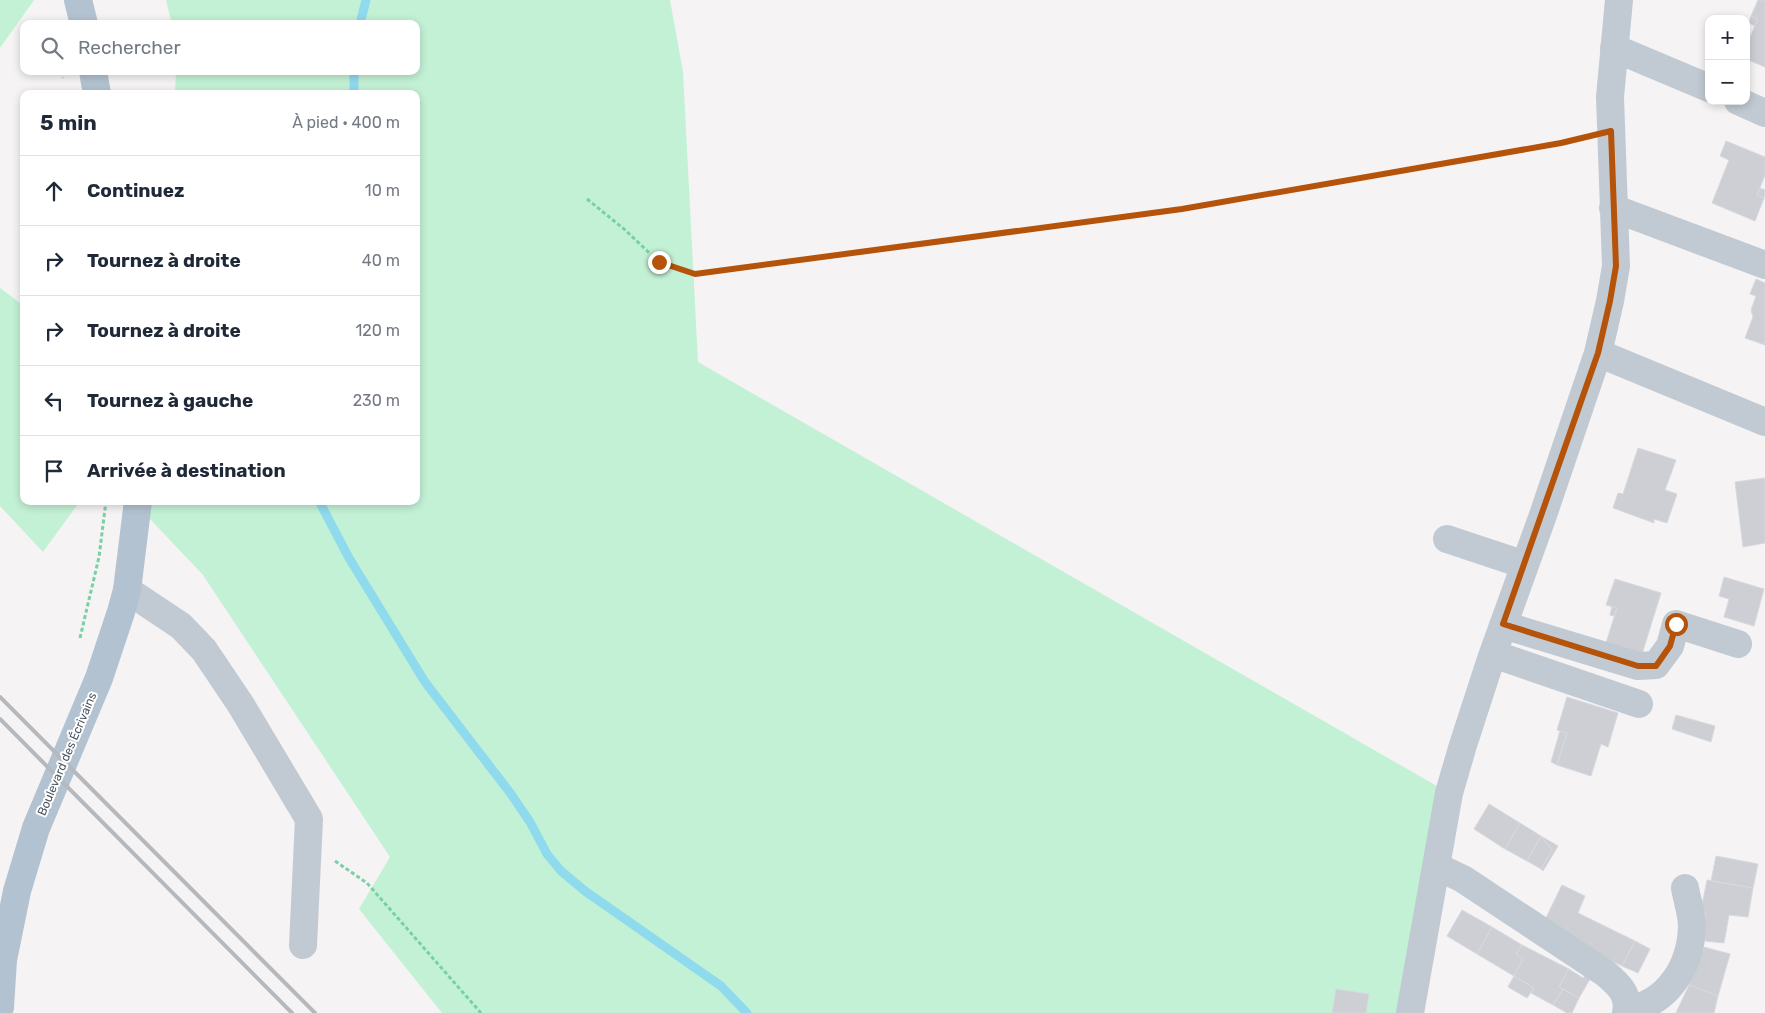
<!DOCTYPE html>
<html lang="fr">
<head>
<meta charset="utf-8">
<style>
  :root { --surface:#fff; --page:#f2f2f3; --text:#1f2937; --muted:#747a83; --line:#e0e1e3 }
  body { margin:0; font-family:Rubik,sans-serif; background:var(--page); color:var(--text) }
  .controls { position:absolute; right:15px; top:15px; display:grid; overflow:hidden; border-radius:10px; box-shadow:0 2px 8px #0003 }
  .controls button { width:45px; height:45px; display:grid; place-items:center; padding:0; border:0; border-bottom:1px solid var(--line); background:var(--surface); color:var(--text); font:25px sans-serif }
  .stop { position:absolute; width:15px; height:15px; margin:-11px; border:4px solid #b45309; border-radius:50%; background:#fff }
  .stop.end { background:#b45309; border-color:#fff; box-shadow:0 1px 5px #0008 }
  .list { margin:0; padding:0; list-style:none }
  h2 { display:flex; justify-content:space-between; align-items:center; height:65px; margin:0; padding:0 20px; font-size:21px }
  h2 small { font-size:16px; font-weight:400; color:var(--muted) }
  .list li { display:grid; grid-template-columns:32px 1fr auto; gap:15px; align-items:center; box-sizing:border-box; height:70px; padding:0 20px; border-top:1px solid var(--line) }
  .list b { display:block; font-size:19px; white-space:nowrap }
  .list em { font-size:16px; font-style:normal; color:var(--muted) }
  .icon { flex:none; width:28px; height:28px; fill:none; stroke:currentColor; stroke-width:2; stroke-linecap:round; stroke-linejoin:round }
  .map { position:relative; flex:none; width:1765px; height:1013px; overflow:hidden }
  .search { position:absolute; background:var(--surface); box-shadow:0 2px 8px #0003; left:20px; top:20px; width:400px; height:55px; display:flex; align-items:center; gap:12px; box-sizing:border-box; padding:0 18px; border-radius:10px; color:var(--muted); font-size:19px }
  .panel { position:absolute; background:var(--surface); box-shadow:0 2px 8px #0003; left:20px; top:90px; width:400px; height:415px; border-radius:10px }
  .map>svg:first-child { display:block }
</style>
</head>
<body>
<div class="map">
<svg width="1765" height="1013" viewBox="0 0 1765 1013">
  <rect width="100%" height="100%" fill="#f5f3f3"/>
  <path fill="#c3f1d5" d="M0 0H34L0 48Z
    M166 0H670L683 72 698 362 1449 793 1402 1013H442L359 909 390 857 203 575 133 501H416V94H175L176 71H416V24H172Z
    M0 288 24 306V501H80L43 552 0 506Z"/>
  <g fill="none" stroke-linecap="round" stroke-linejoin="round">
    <path stroke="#90daee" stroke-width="9" d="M360 24 366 0
      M354 94V71
      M319 501 349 558 425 682 511 794 530 822 547 854 561 871 585 891 721 986 747 1013"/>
  </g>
  <path fill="#cdcfd5" stroke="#d7d9de" d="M1758 0H1765V67L1746 59V47L1758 19 1751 16Z
    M1751 16 1758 19 1755 26 1749 23Z
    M1726 141 1765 157V175L1757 195 1764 198 1755 221 1712 203 1729 160 1720 156Z
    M1760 188 1765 190 1764 198 1757 195Z
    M1756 279 1765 283V345L1745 338 1753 317 1751 310 1756 296 1750 294Z
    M1638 448 1676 460 1665 490 1677 494 1667 523 1654 519V523L1613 508 1618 493 1623 494Z
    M1765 478V543L1743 547 1735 482Z
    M1724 577 1764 589 1754 626 1724 617 1729 599 1719 596Z
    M1615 579 1661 593 1642 654 1606 643 1617 608 1606 605Z
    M1612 606 1617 608 1614 616 1610 615Z
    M1567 697 1618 713 1608 747 1601 744 1591 776 1557 765 1567 733 1557 730Z
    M1676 715 1715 726 1711 742 1672 729Z
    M1560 731 1567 733 1557 765 1551 762Z
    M1489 804 1520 823 1505 849 1474 829Z
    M1520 823 1541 836 1527 861 1505 849Z
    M1541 836 1552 850 1541 869 1527 861Z
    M1541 836 1558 846 1543 871 1541 869 1552 850Z
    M1716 856 1758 864 1753 888 1711 881Z
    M1707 880 1753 888 1748 917 1729 915 1724 943 1705 941V912L1701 910Z
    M1562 885 1585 896 1578 913 1635 941 1622 966 1542 926Z
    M1462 910 1492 927 1477 954 1447 936Z
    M1492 927 1522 945 1516 954 1523 959 1514 976 1477 954Z
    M1635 941 1650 949 1638 973 1622 966Z
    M1522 945 1569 969 1559 987 1563 989 1553 1005 1531 993 1534 988 1514 976 1523 959 1516 954Z
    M1704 947 1730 954 1718 996 1689 985Z
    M1569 969 1583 978 1585 976 1590 979 1579 998 1559 987Z
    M1514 976 1534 988 1527 998 1508 987Z
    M1689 985 1718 996 1714 1013H1676Z
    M1336 989 1369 994 1366 1013H1332Z
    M1563 989 1579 998 1572 1013H1567L1553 1005Z"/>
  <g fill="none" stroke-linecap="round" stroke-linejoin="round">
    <path stroke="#7ad0a6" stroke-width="3" stroke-dasharray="4 2.5" stroke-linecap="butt" d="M62 71 63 78
      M587 199 624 229 659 262 695 274 1182 209 1584 138
      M80 638 99 557 106 501
      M335 861 367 883 481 1013"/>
    <path stroke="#c1cad2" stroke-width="28" d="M1614 48 1709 88
      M1738 101 1765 113
      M1613 208 1765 265
      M1598 353 1765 422
      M1447 539 1525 565
      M127 590 181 626 204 650 241 705 309 819 303 945
      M1503 625 1638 666 1656 665 1670 646 1676 624 1738 644
      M1493 654 1639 704
      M1436 866 1463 879 1605 973C1618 984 1630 994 1626 1013
      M1627 1010C1667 1004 1691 967 1692 926 1692 914 1687 900 1685 888
      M1410 1013 1449 793 1463 745 1491 659 1542 518 1598 353 1610 301 1616 266 1610 97 1619 0"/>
    <path stroke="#b3c2d1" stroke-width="28" d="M78 0 84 24
      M93 71 97 94
      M0 1007 3 960 17 891 36 828 99 678 121 612 127 590 138 501"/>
    <path stroke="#b5b8bd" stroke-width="4" d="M0 697 315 1013
      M0 719 292 1013"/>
  </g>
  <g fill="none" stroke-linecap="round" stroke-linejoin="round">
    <path stroke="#b45309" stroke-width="6" d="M659 262 695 274 1182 209 1561 143 1611 131 1616 266 1610 301 1598 353 1503 624 1638 666H1656L1670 646 1676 624"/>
  </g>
  <g text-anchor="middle" stroke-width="4" stroke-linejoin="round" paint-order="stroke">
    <g font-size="12" fill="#4a5661" stroke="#fff">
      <text transform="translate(67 754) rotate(-67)" y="4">Boulevard des Écrivains</text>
    </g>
  </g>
</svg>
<div class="controls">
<button>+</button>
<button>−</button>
</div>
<div class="stop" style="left:1676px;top:624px"></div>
<div class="stop end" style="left:659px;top:262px"></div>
<div class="search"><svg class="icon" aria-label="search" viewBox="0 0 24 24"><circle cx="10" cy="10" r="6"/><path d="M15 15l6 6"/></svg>Rechercher</div>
<section class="panel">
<h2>5 min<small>À pied · 400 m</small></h2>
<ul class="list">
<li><svg class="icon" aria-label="ahead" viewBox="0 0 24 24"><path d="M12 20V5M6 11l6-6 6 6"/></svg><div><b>Continuez</b></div><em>10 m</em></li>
<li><svg class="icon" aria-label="right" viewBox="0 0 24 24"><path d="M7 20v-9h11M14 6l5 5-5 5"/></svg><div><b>Tournez à droite</b></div><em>40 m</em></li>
<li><svg class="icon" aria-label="right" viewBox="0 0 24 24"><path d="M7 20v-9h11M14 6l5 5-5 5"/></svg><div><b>Tournez à droite</b></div><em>120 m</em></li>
<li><svg class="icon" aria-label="left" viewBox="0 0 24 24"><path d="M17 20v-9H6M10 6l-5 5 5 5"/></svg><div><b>Tournez à gauche</b></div><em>230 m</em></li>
<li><svg class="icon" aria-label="arrive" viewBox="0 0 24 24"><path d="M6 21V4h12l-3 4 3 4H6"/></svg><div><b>Arrivée à destination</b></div></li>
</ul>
</section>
</div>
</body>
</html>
